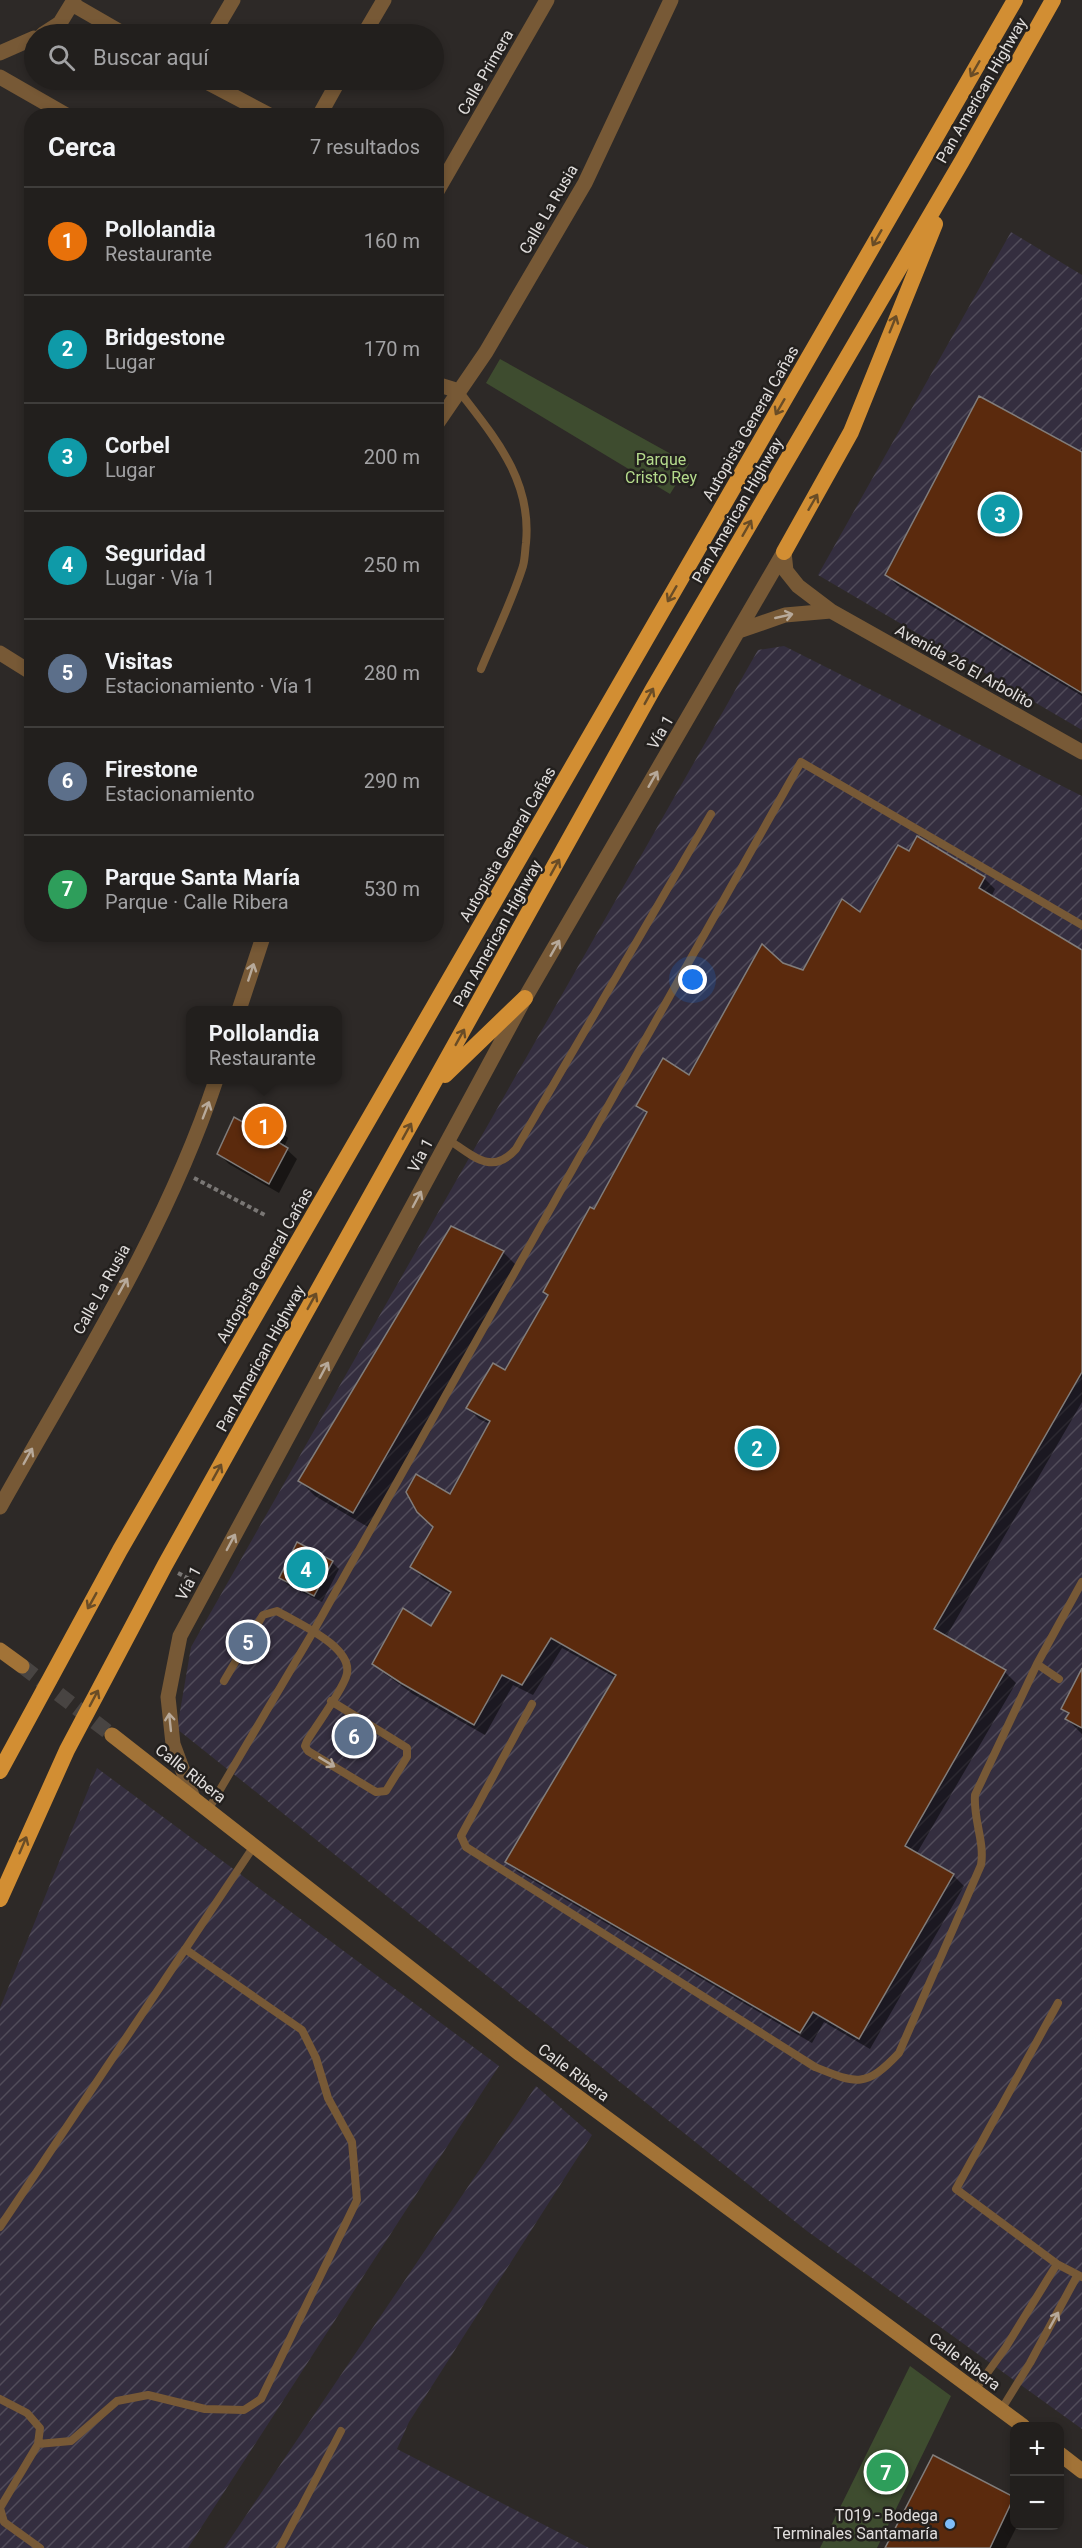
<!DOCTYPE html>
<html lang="es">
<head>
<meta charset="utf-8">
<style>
  :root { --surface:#221f1d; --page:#2e2c2a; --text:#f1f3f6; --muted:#a2a2a4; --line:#3f3d3b; --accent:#7ebdf9 }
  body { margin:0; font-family:Roboto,sans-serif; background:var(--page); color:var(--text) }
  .controls { position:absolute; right:18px; bottom:18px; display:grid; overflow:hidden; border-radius:12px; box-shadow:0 3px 9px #0003 }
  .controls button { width:54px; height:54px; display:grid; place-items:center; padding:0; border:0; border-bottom:2px solid var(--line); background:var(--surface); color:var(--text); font:30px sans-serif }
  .you { position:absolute; left:693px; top:980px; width:21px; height:21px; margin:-15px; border:4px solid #fff; border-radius:50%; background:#1a73e8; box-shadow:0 0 0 9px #1a73e833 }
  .badge { display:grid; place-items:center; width:39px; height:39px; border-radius:50%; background:var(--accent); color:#fff; font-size:20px; font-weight:700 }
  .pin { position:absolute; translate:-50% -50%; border:3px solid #fff; box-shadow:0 2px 6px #0006 }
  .popup { position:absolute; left:186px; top:1006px; width:156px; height:78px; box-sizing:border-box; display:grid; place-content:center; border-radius:12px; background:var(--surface); filter:drop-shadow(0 2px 4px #0005); font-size:20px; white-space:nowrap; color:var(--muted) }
  .popup b { font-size:22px; color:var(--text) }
  .popup::after { content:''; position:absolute; left:50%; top:100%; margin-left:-12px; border:12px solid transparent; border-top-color:var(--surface) }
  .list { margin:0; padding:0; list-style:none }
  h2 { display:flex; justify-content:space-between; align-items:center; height:78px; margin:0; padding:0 24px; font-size:26px }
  h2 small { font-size:20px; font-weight:400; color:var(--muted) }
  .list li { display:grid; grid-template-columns:39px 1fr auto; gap:18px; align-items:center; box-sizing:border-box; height:108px; padding:0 24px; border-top:2px solid var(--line) }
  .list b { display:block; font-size:22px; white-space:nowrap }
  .list p { margin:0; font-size:20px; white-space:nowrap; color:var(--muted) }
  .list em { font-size:20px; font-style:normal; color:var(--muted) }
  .icon { flex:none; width:33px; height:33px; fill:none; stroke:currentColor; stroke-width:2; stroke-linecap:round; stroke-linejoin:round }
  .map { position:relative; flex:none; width:1082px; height:2548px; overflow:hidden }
  .search { position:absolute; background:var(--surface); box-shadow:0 3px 9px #0003; left:24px; top:24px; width:420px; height:66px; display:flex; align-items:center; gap:15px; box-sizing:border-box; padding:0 21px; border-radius:33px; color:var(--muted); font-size:22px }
  .panel { position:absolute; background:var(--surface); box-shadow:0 3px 9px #0003; left:24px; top:108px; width:420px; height:834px; border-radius:24px }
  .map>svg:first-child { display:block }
</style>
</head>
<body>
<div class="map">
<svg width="1082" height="2548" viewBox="0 0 1082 2548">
  <defs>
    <pattern id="industrial-furrows" width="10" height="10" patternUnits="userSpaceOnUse" patternTransform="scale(1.5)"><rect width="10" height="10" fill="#342e3f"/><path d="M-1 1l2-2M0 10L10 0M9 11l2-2" fill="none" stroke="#514c5a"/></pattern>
  </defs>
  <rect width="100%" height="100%" fill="#2d2927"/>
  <path fill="url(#industrial-furrows)" d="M1011 232 1082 275V730L818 575Z
    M784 646 1082 796V2429L807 2231 177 1729 191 1647 758 650Z
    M97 1768 499 2066 188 2548H0V2008Z
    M536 2086 592 2135 409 2422 397 2449 589 2548H224Z"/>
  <path fill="#3e4c2f" d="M500 359 689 464 670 494 486 383Z
    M910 2366 951 2396 877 2548H820Z"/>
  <path fill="#0007" d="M1082 454V696L898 586 887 575Z
    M910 853 984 878 995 889 991 897 1082 952V1402L946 1637 1005 1672 1016 1683 917 1853 953 1875 964 1886 870 2049 824 2022 812 2043 518 1872 507 1861 616 1678 562 1648 533 1695 513 1685 485 1735 413 1694 385 1674 374 1663 431 1628 451 1595 423 1578 412 1567 490 1424 479 1419 468 1408 506 1372 549 1296 545 1292 595 1211 647 1114 638 1105 689 1077 782 964 804 972 861 914Z
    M255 1116 278 1129 288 1138 284 1147 297 1159 279 1193 229 1164 219 1154 249 1128Z
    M451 1228 503 1252 518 1267 368 1527 315 1496 300 1481Z
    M332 1562 339 1569 322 1602 288 1585 281 1578Z
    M1082 1671V1734L1067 1719 1069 1715 1063 1709Z
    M933 2457 1014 2499V2526H1017L1006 2548H887Z"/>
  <path fill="#5b2a0d" stroke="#817d7b" stroke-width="1.5" d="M979 396 1082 452V693L885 575Z
    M917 836 985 877 979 888 1082 950V1372L934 1629 1006 1670 905 1846 954 1874 859 2039 813 2012 800 2033 505 1862 616 1675 551 1638 522 1685 502 1675 474 1725 401 1683 372 1664 403 1608 431 1626 451 1592 410 1567 433 1527 417 1512 406 1492 416 1474 450 1494 490 1421 466 1408 493 1363 505 1370 548 1295 543 1292 590 1207 594 1209 647 1112 636 1106 663 1058 689 1075 762 944 783 963 803 970 842 899 860 912 898 845 909 851Z
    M255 1114 279 1127 273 1139 288 1148 269 1184 217 1154 234 1117 248 1125Z
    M451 1226 504 1251 353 1513 298 1481Z
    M297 1542 333 1561 314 1596 279 1578Z
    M1082 1668V1728L1065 1719 1069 1713 1061 1709Z
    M933 2455 1014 2497 990 2548H885Z"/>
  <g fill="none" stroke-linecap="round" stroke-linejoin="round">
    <path stroke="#484442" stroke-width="15" stroke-dasharray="15 8" stroke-linecap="butt" d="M22 1666 112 1735"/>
    <path stroke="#7a7775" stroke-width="4" stroke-dasharray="4.5 3" stroke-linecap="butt" d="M194 1178 265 1215
      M178 1573 193 1581"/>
    <path stroke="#775936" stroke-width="8" d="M459 391C495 438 532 480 526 543 525 550 525 559 523 566 512 601 495 635 481 669
      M449 1140C473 1156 492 1176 516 1149L711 814
      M1037 1664 1059 1679
      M224 1681 263 1615 277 1611C297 1623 357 1648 346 1677 340 1694 317 1724 307 1741L305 1746 308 1751 376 1792 386 1791 407 1757V1748L331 1701
      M532 1704 461 1836 466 1847 815 2067C857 2084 866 2088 899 2053L981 1865C985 1842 973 1819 975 1795L1037 1664 1082 1582
      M208 1810 313 1632 801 762 1082 925
      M1058 2003 956 2189 1057 2264 1082 2277
      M0 2227 254 1846
      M975 2390 1006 2347 1057 2264
      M0 2399 27 2413 40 2428 38 2444 0 2508 4 2522 40 2548
      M1001 2410 1030 2363 1077 2276
      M38 2444 71 2441 117 2401 148 2395 205 2409 244 2410 261 2399 357 2200 352 2142 328 2098 316 2058 302 2030 185 1949
      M280 2548 341 2431"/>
    <path stroke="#775936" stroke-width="15" d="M72 4 124 34
      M43 34 60 23 74 0
      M213 34 233 0
      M364 34 384 0
      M0 53 34 38
      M0 77 68 116
      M203 80 271 116
      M319 116 339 80
      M436 193 547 0
      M436 384 459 391
      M436 425 486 352 585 183 671 0
      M0 653 32 673
      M239 1010 264 934
      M0 1507C78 1368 166 1231 216 1080"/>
    <path stroke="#775936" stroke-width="15" d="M784 552 786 571 798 586 831 611 1082 752
      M739 631 785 615 831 611
      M193 1798 173 1744 168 1697 180 1636 525 998 784 552"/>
    <path stroke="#a27337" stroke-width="15" d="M0 1650 22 1666
      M112 1735 520 2054 1023 2426
      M1060 2454 1082 2471"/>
    <path stroke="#d28e33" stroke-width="16" d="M784 552 851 432 935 224
      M445 1075 525 998
      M0 1771 120 1550 1015 0
      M0 1899 67 1750 165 1565 653 689 962 161 1053 0"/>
  </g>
  <defs><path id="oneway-shaft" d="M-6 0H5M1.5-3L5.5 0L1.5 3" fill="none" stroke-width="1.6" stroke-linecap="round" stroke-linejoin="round" transform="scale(1.5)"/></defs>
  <g stroke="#694c26">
    <use href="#oneway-shaft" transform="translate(975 69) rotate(120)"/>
    <use href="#oneway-shaft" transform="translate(877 238) rotate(120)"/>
    <use href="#oneway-shaft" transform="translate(893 324) rotate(-68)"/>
    <use href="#oneway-shaft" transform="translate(780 407) rotate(120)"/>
    <use href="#oneway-shaft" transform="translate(813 502) rotate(-60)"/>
    <use href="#oneway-shaft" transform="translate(747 528) rotate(-60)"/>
    <use href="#oneway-shaft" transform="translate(672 594) rotate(120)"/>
    <use href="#oneway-shaft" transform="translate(649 696) rotate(-61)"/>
    <use href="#oneway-shaft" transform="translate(555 867) rotate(-61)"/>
    <use href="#oneway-shaft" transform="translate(460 1037) rotate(-61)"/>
    <use href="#oneway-shaft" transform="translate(407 1131) rotate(-61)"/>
    <use href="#oneway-shaft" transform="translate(312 1301) rotate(-61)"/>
    <use href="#oneway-shaft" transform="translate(217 1472) rotate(-61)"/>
    <use href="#oneway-shaft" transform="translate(92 1601) rotate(119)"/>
    <use href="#oneway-shaft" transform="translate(94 1698) rotate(-62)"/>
    <use href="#oneway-shaft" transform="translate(23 1845) rotate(-67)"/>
  </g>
  <g stroke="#b7a99a">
    <use href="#oneway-shaft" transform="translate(784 616) rotate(-13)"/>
    <use href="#oneway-shaft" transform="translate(653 779) rotate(-60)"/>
    <use href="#oneway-shaft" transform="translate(555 948) rotate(-60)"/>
    <use href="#oneway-shaft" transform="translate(251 972) rotate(-72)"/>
    <use href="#oneway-shaft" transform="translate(206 1110) rotate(-69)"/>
    <use href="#oneway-shaft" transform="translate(417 1199) rotate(-62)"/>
    <use href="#oneway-shaft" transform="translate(123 1286) rotate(-61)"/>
    <use href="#oneway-shaft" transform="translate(324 1370) rotate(-62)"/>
    <use href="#oneway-shaft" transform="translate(28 1456) rotate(-61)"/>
    <use href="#oneway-shaft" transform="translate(231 1542) rotate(-62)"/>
    <use href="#oneway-shaft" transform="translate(170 1722) rotate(-96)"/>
    <use href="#oneway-shaft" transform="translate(327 1762) rotate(31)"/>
    <use href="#oneway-shaft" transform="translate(1054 2320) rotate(-61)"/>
  </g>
  <circle fill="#7ebdf9" stroke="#23201e" stroke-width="2" cx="950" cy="2524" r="6"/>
  <g text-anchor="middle" stroke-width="5" stroke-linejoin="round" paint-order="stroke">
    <g font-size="16" fill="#e1dedd" stroke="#23201e">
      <text transform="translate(485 72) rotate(-60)" y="6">Calle Primera</text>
      <text transform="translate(981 90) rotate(-60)" y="6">Pan American Highway</text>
      <text transform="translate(548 209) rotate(-60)" y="6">Calle La Rusia</text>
      <text transform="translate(750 423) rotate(-60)" y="6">Autopista General Cañas</text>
      <text transform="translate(737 510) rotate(-60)" y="6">Pan American Highway</text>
      <text transform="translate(965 666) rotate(29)" y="6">Avenida 26 El Arbolito</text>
      <text transform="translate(660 732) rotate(-60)" y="6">Vía 1</text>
      <text transform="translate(507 844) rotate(-60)" y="6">Autopista General Cañas</text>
      <text transform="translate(497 933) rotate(-61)" y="6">Pan American Highway</text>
      <text transform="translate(420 1155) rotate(-62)" y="6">Vía 1</text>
      <text transform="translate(264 1265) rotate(-60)" y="6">Autopista General Cañas</text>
      <text transform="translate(101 1289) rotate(-61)" y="6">Calle La Rusia</text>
      <text transform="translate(260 1358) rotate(-61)" y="6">Pan American Highway</text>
      <text transform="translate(188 1583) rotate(-62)" y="6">Vía 1</text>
      <text transform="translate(191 1773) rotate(38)" y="6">Calle Ribera</text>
      <text transform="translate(574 2072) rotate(37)" y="6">Calle Ribera</text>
      <text transform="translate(965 2361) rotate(37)" y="6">Calle Ribera</text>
    </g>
    <g font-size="16" fill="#b5db8c" stroke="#23201e">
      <text x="661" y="465">Parque<tspan x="661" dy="18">Cristo Rey</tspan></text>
    </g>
    <g font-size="16" fill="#e1dedd" stroke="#23201e" text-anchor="end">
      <text x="938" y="2521">T019 - Bodega<tspan x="938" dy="18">Terminales Santamaría</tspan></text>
    </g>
  </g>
</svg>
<div class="controls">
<button>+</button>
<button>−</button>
</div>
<div class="you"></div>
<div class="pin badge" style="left:264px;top:1126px;background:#e8710a">1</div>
<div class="popup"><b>Pollolandia</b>Restaurante</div>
<div class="pin badge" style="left:757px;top:1448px;background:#0f9aa8">2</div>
<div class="pin badge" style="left:1000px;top:514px;background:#0f9aa8">3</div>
<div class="pin badge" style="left:306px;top:1569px;background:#0f9aa8">4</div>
<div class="pin badge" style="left:248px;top:1642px;background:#5c6f8a">5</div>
<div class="pin badge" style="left:354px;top:1736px;background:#5c6f8a">6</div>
<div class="pin badge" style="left:886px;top:2472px;background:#2e9e5b">7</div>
<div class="search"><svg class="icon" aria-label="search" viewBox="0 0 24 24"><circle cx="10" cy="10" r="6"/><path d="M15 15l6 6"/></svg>Buscar aquí</div>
<section class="panel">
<h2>Cerca<small>7 resultados</small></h2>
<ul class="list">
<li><span class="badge" style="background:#e8710a">1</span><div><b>Pollolandia</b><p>Restaurante</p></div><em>160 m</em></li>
<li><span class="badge" style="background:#0f9aa8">2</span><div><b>Bridgestone</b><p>Lugar</p></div><em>170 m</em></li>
<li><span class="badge" style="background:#0f9aa8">3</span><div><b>Corbel</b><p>Lugar</p></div><em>200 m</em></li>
<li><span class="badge" style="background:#0f9aa8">4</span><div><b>Seguridad</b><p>Lugar · Vía 1</p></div><em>250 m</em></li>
<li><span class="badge" style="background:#5c6f8a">5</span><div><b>Visitas</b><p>Estacionamiento · Vía 1</p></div><em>280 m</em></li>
<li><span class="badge" style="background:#5c6f8a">6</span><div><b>Firestone</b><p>Estacionamiento</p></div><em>290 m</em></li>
<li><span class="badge" style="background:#2e9e5b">7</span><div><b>Parque Santa María</b><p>Parque · Calle Ribera</p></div><em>530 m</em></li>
</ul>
</section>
</div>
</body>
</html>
